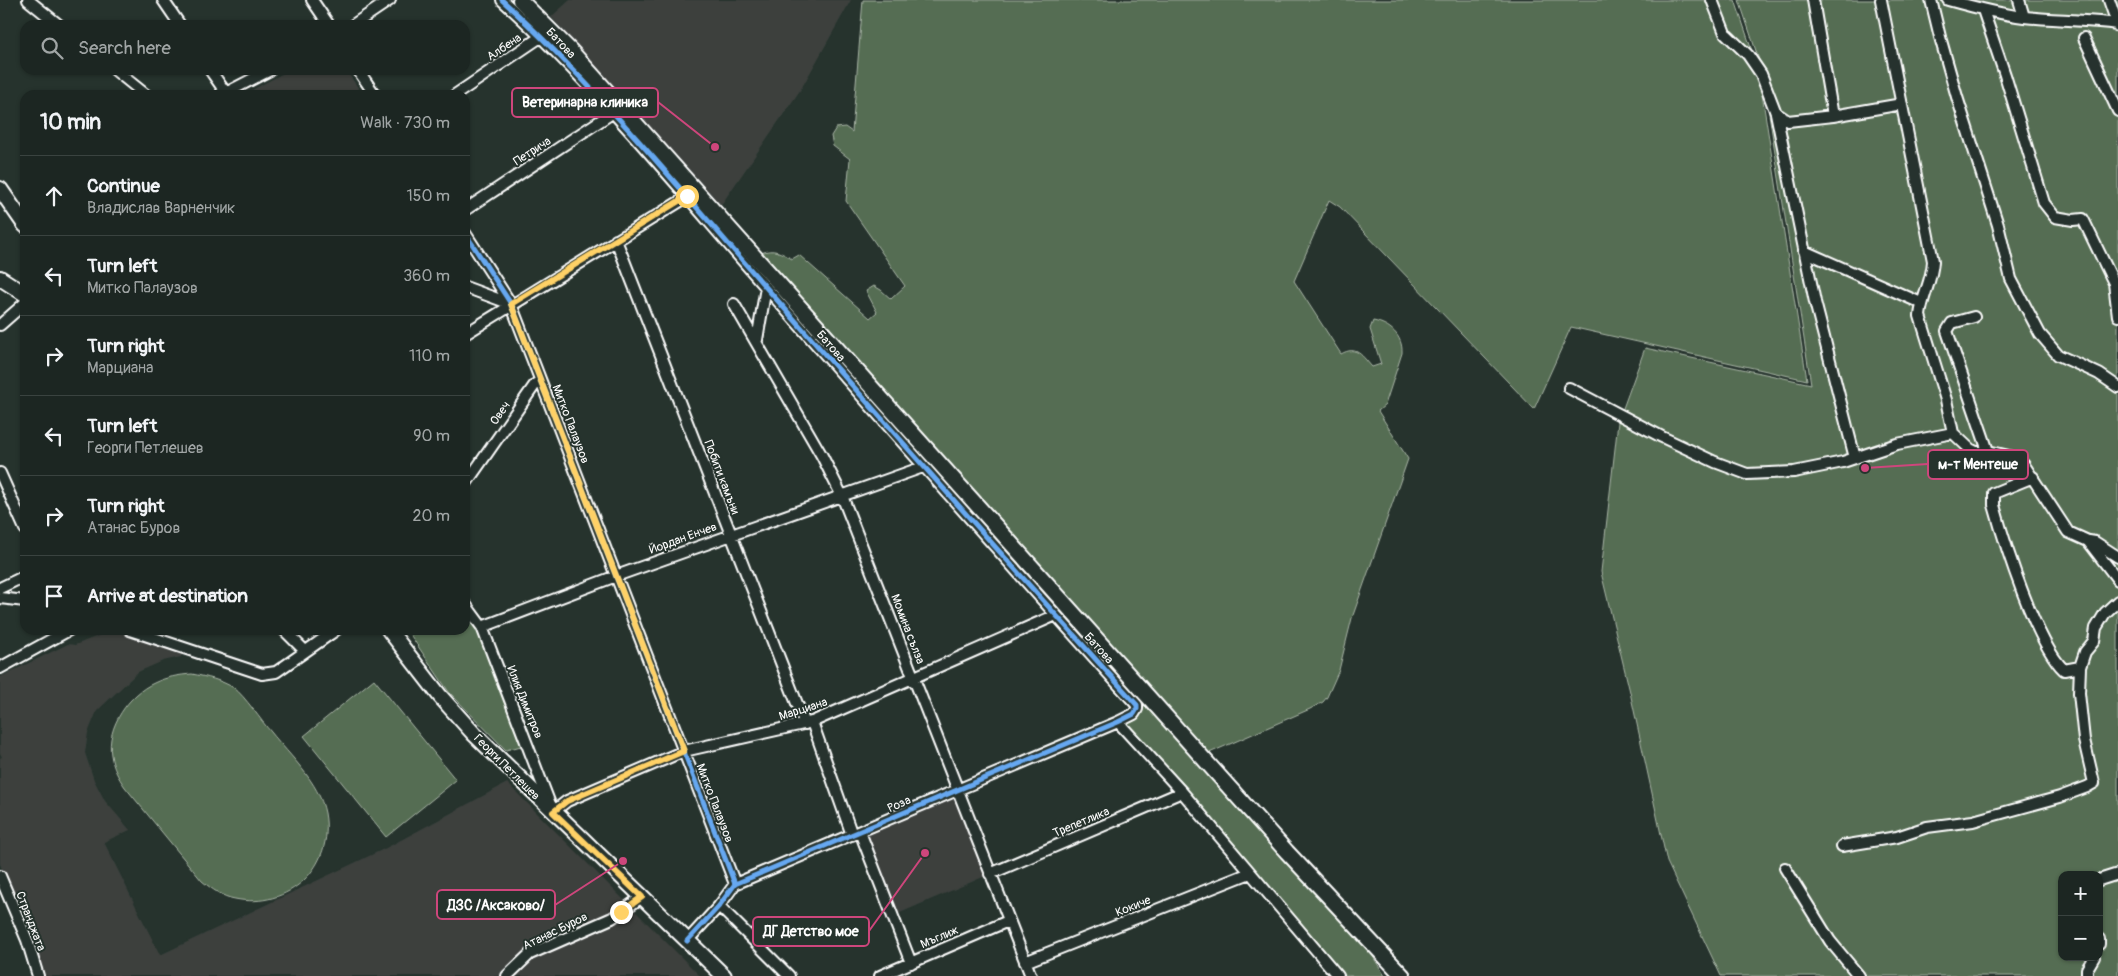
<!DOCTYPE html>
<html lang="en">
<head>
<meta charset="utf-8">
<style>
  :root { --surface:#1c2622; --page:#252e2a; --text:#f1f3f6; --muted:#a0a5a5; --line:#3a4340 }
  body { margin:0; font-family:Pangolin,sans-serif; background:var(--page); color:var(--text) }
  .controls { position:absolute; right:15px; bottom:15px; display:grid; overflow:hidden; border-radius:10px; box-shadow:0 1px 4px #0004 }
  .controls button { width:45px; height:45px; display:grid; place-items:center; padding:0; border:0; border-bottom:1px solid var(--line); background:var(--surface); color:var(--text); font:25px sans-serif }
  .stop { position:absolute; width:15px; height:15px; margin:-11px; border:4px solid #ffd166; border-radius:50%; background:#fff }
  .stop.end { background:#ffd166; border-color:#fff; box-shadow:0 1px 5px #0008 }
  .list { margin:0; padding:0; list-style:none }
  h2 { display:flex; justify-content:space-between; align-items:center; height:65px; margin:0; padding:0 20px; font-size:21px }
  h2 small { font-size:16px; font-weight:400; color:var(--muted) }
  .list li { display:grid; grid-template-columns:32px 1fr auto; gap:15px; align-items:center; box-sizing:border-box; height:80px; padding:0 20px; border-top:1px solid var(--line) }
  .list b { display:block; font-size:19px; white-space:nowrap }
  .list p { margin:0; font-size:16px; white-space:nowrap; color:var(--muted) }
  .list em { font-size:16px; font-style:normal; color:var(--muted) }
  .icon { flex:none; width:28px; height:28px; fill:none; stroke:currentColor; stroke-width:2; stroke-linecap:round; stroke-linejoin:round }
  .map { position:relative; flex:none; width:2118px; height:976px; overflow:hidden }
  .search { position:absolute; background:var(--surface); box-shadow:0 1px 4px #0004; left:20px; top:20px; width:450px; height:55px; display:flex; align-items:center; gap:12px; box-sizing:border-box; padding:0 18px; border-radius:15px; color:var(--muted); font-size:19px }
  .panel { position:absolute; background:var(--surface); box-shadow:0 1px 4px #0004; left:20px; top:90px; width:450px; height:545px; border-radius:15px }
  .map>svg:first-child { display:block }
</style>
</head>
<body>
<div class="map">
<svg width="2118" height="976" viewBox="0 0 2118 976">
  <rect width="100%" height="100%" fill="#26332d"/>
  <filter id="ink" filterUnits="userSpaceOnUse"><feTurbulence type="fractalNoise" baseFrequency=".02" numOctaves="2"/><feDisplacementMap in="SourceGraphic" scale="10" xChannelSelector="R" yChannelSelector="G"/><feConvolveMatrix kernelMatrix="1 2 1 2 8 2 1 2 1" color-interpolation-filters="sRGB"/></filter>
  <g filter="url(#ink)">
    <path fill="#3c413e" d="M570 0H851L801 89 721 205 551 17Z
      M289 70H346L363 95H243Z
      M113 630 182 653 181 657 163 661 138 672 97 711 88 733 85 753 94 780 105 801 130 830 104 842 160 955 386 848 507 783 700 976H45L0 864V758L2 757 0 753V677L68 644 75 645Z
      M956 789 990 874 893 916 860 832Z"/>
    <path fill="#556d52" stroke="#aab6a8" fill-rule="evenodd" d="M502 0H512L558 42 1291 865 1367 947 1385 976H1338L1118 722 1137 709 687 197Z
      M863 0H1735L1758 69 1807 380 1571 327 1534 409 1340 207 1329 200 1294 281 1341 354C1357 345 1362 356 1372 367L1381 364 1370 329 1373 321C1390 324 1403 336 1402 353L1385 405 1378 411 1408 459 1352 618 1339 670 1327 697 1323 702 1310 709 1207 754 761 253C774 248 780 252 792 259L799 255 870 318 877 312 866 291 874 286 881 290 891 299 905 286 846 201 850 159 833 146 831 136 836 128 845 127 852 132Z
      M1739 0H2118V976H1721L1667 862 1630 692 1601 572 1618 422 1645 348 1811 384 1762 69ZM2062 875H2099V957H2062Z
      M465 619 476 627 521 746 506 750 449 692 407 630H465Z
      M192 674C207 677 221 680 234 688 245 696 261 721 271 732 290 756 319 782 325 813 335 867 288 910 235 899 222 897 212 889 202 881L125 787C118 777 113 768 111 755 106 727 129 694 154 683 166 677 179 675 192 674Z
      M374 679 456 780 386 837 304 736Z"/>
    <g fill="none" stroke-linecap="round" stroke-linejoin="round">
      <defs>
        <path id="street" d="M28 0 59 25
          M163 0 180 25
          M312 0 329 25
          M502 0C597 87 679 188 763 284 887 425 1011 566 1137 705V709L1134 714 1118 722 735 884 719 906 687 941
          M1712 0 1725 33 1748 55 1761 74 1776 113 1815 302 1855 458
          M1813 0 1833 116
          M1881 0 1933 261C1932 281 1922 296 1920 316L1946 400 1953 433 1970 449 1976 452 1988 451 2013 457 2024 465 2068 532 2088 541 2118 580
          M1931 0 1940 37 1957 97 1998 225 2011 279 2040 334 2058 355 2099 374 2118 387
          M1948 0C1973 7 1999 14 2024 17 2056 20 2087 20 2118 24
          M2019 0 2024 17
          M2109 0 2118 26
          M1983 10 2005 75 2044 203 2055 217 2073 220 2083 219 2114 283 2118 316
          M353 25 390 0
          M2084 38 2118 111
          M115 70 146 95
          M210 70 226 93
          M358 70 375 95
          M222 95 270 70
          M455 95 542 36
          M1776 113 1788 121 1833 116 1902 104
          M465 210 612 113
          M465 233 511 304 735 884
          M616 240 805 724
          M1804 251 1921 303
          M465 287 511 304
          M734 304 822 456 842 496 1031 976
          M1974 317 1952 323 1947 331 1988 451
          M0 325 25 303
          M465 334 687 197
          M757 340 766 287
          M1569 388 1662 437 1715 462 1747 474 1794 472 1843 462 1897 444 1953 433
          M0 473 25 529
          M2033 477 1994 493V505C2005 545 2036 643 2064 670L2080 667
          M465 485 534 386 540 380
          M2089 541 2095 542 2118 557
          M0 588 25 576
          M0 598 25 601
          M465 604 482 627 553 812 567 801 581 795 684 751 812 722 1056 615
          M482 627 616 576 923 467
          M130 630 262 674 276 672 336 630
          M284 630 305 651
          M0 668 69 630
          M812 722 852 835
          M1118 722 1182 792 1338 976
          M860 832 911 963
          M1842 846 1897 837 1927 827 1973 821 2060 797 2087 787 2094 783 2084 740 2079 693 2080 667 2085 652 2094 641 2096 628 2105 613 2118 601
          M1785 868 1830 941 1859 976
          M990 874 1182 792
          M0 876 27 940 38 976
          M2099 880 2118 874
          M719 906 789 976
          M2099 939V944
          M1025 962 1250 873
          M507 976 530 954 612 918 642 897
          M880 976 1008 921
          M2087 976V969L2094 957"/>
        <path id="secondary" d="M520 0 570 50 1287 852 1403 976
          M0 189 25 225
          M0 278 25 294
          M389 630 440 696 474 734 724 976"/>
      </defs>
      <use href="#street" stroke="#fff" stroke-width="14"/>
      <use href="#secondary" stroke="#fff" stroke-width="18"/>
      <use href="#street" stroke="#26332d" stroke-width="10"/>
      <use href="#secondary" stroke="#26332d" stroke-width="14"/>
      <defs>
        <path id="cycleway" d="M502 0C597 87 679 188 763 284 887 425 1011 566 1137 705V709L1134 714 1118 722 735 884 719 906 687 941
          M465 233 511 304 735 884"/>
      </defs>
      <use href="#cycleway" stroke="#26332d" stroke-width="8"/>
      <use href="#cycleway" stroke="#66a8f1" stroke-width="5"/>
    </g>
  </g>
  <g fill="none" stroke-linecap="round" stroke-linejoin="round" filter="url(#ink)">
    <path stroke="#ffd166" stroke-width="6" d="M621 912 642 897 553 812 567 801 581 795 684 751 511 304 687 196"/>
  </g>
  <g text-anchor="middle" stroke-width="4" stroke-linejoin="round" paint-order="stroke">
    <g font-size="12" fill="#fff" stroke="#26332d">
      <text transform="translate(561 43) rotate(47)" y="4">Батова</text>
      <text transform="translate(504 47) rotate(-34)" y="4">Албена</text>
      <text transform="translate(532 151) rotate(-33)" y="4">Петрича</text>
      <text transform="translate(831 346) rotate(49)" y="4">Батова</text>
      <text transform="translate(500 413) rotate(-55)" y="4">Овеч</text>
      <text transform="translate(571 424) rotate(69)" y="4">Митко Палаузов</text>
      <text transform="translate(722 477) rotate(69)" y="4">Побити камъни</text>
      <text transform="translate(683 538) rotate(-20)" y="4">Йордан Енчев</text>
      <text transform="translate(908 629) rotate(69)" y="4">Момина сълза</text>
      <text transform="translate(1099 648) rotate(48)" y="4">Батова</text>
      <text transform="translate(525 702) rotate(68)" y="4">Илия Димитров</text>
      <text transform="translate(803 709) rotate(-18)" y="4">Марциана</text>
      <text transform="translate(507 767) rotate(45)" y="4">Георги Петлешев</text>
      <text transform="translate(715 803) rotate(69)" y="4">Митко Палаузов</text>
      <text transform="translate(899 804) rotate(-24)" y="4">Роза</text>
      <text transform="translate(1081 822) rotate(-23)" y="4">Трепетлика</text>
      <text transform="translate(1133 906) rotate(-22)" y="4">Кокиче</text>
      <text transform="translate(31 921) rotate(69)" y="4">Странджата</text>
      <text transform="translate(555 931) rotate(-26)" y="4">Атанас Буров</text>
      <text transform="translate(939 937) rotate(-23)" y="4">Мъглиж</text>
    </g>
  </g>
  <path fill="none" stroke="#ce467c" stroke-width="2" d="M715 147L658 102M1865 468L1928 464M623 861L555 905M925 853L869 931"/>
  <g fill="#ce467c" stroke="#26332d" stroke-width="2">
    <circle cx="715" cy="147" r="5"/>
    <circle cx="1865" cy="468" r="5"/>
    <circle cx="623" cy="861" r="5"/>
    <circle cx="925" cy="853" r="5"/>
  </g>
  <g fill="#26332d" stroke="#ce467c" stroke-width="2">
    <rect x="512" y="88" width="146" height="29" rx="5"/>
    <rect x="1928" y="450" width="100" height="29" rx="5"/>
    <rect x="437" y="890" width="118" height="29" rx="5"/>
    <rect x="753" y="917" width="116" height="29" rx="5"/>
  </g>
  <g font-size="14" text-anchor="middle" font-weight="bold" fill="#fff">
    <text x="585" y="107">Ветеринарна клиника</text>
    <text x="1978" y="469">м-т Ментeше</text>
    <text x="496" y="910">ДЗС /Аксаково/</text>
    <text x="811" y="936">ДГ Детство мое</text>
  </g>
</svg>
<div class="controls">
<button>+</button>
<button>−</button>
</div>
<div class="stop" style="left:687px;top:196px"></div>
<div class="stop end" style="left:621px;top:912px"></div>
<div class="search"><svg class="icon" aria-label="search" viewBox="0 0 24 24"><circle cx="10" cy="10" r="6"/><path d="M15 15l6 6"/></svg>Search here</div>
<section class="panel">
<h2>10 min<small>Walk · 730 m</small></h2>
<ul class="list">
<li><svg class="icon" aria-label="ahead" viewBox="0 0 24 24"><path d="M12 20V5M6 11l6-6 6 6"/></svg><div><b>Continue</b><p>Владислав Варненчик</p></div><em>150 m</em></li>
<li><svg class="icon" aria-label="left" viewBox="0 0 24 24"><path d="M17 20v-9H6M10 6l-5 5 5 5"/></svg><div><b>Turn left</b><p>Митко Палаузов</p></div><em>360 m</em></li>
<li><svg class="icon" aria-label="right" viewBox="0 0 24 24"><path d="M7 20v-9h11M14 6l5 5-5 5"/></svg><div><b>Turn right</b><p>Марциана</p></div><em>110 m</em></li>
<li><svg class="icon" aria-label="left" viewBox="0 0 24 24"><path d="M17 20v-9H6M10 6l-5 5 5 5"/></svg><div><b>Turn left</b><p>Георги Петлешев</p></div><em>90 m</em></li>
<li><svg class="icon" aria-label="right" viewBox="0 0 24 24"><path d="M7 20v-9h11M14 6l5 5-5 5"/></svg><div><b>Turn right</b><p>Атанас Буров</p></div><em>20 m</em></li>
<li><svg class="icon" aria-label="arrive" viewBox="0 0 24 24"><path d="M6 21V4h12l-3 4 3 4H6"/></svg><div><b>Arrive at destination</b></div></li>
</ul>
</section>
</div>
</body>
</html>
